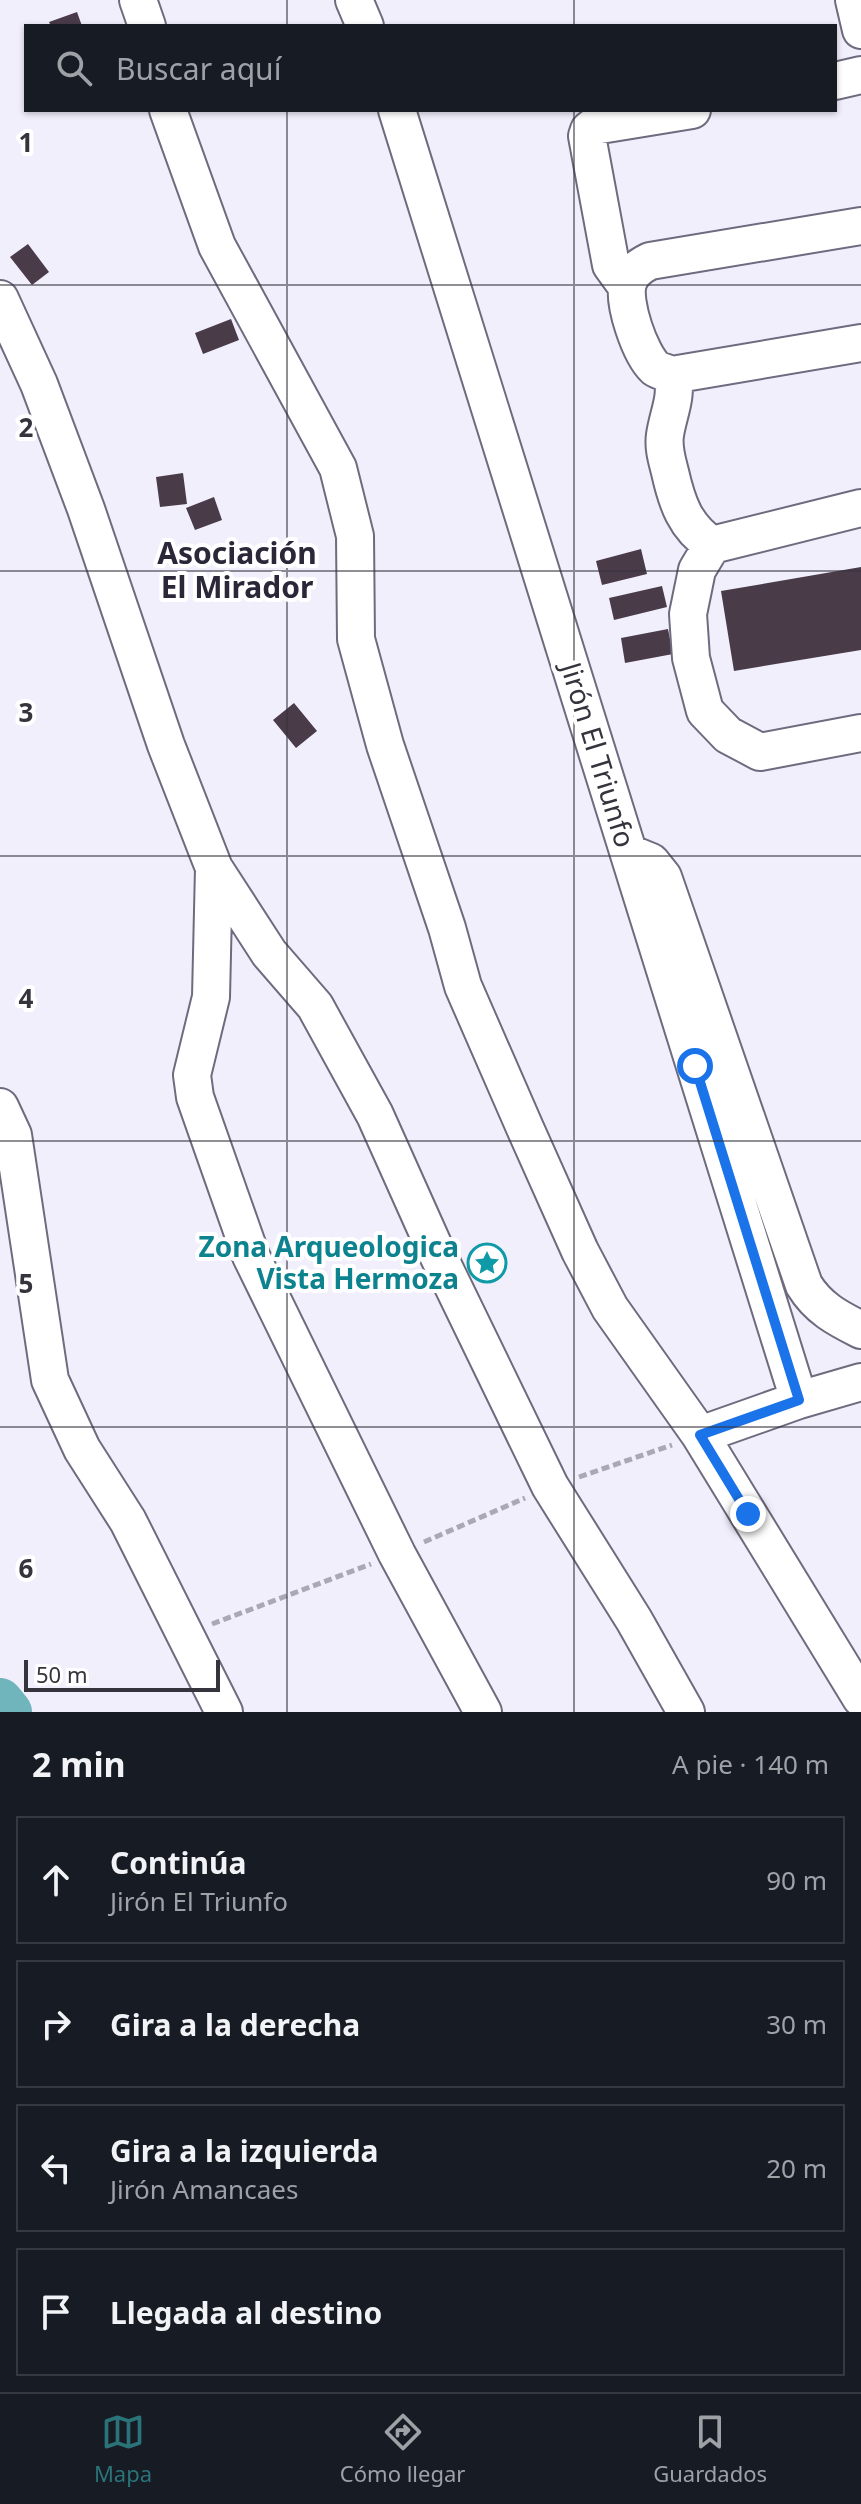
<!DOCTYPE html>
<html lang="es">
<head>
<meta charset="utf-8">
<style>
  :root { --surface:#171b24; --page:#242831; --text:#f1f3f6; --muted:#9ea1a6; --line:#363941; --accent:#2a7479 }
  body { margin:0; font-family:"Noto Sans",sans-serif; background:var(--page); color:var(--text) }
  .scale { position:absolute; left:24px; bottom:20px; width:196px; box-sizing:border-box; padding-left:8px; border:4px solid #35333c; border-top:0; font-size:22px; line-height:28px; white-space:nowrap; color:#35333c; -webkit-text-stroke:6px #fff; paint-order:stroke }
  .stop { position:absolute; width:24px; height:24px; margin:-18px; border:6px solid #1a73e8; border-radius:50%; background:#fff }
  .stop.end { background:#1a73e8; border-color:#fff; box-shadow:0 2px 8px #0008 }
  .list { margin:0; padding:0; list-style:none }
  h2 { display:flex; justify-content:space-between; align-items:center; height:104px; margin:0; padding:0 32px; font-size:34px }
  h2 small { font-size:26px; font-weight:400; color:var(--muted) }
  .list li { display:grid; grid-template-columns:52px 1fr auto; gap:24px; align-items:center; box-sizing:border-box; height:128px; margin:0 16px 16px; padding:0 16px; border:2px solid var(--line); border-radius:0px }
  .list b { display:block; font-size:30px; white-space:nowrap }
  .list p { margin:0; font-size:26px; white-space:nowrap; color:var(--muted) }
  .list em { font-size:26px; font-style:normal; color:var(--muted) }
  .icon { flex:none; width:44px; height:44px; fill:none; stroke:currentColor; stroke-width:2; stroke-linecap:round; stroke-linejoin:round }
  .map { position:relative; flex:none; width:861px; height:1712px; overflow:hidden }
  .search { position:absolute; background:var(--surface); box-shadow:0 2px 6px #0004; left:24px; right:24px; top:24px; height:88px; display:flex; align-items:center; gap:20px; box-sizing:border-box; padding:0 28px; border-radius:0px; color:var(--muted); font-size:30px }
  .sheet { height:680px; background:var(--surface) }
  nav { display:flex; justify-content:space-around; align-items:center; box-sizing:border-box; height:112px; border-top:2px solid var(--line); background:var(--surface); font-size:22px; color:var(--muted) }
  nav a { display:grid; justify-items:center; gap:4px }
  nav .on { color:var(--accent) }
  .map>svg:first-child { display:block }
</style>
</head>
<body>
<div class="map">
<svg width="861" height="1712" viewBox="0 0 861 1712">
  <rect width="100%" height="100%" fill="#f2effd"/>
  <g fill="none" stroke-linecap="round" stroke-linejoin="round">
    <path stroke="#71b5bc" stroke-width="46" d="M0 1701 9 1712"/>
  </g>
  <path fill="#4a3b49" d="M77 12 82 26H51L49 22Z
    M28 244 49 272 32 285 10 257Z
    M231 319 239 340 203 354 195 333Z
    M183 473 187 504 160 507 156 477Z
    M214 497 222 520 195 530 186 508Z
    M641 549 647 574 602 585 596 561Z
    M861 567V650L734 671 721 591Z
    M662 586 667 607 614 620 609 598Z
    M668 629 673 654 625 663 621 638Z
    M294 703 317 731 296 748 273 720Z"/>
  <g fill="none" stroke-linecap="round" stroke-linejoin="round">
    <defs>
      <path id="minor" d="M138 0 147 26
        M354 0 365 26
        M854 0 861 30
        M835 81 861 75
        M168 110 217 246 338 468 355 536 356 639 385 745 447 928 463 986 525 1128 580 1251 610 1308 700 1435 861 1698
        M397 110 799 1400
        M861 226 650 261C640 266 631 272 628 283 622 302 640 354 655 368 659 371 667 373 672 375L861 343
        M627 287 611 265 587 136 589 130 594 126 692 110
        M0 299 39 384 86 509 166 745 214 868 269 953 315 1006 375 1115 435 1249 550 1486 634 1620 686 1712
        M672 375C678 396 668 414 665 435 663 448 667 460 670 472 677 503 685 527 712 545
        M861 508 712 545 697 570 688 614 691 658 705 711 728 735 760 752 861 733
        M629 853 651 862 663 877 804 1285C818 1308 837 1318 861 1330
        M214 868 211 997 192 1075 195 1097 251 1256 397 1554 483 1712
        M0 1107 13 1135 50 1380 82 1449 128 1521 224 1712
        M700 1435 799 1400 861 1382"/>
    </defs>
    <use href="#minor" stroke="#6f6b7f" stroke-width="40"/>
    <path stroke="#aaa8b4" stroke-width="5" stroke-dasharray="8 4" stroke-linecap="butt" d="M579 1477 672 1445
      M424 1542 525 1498
      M212 1624 371 1564"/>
    <use href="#minor" stroke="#fff" stroke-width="36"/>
  </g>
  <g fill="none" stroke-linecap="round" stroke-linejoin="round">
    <path stroke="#1a73e8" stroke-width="10" d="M695 1066 799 1400 700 1435 748 1514"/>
  </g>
  <path fill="none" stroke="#35333c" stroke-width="2" stroke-opacity="0.55" d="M287 0V26M574 0V26M287 110V1712M574 110V1712M0 285H861M0 571H861M0 856H861M0 1141H861M0 1427H861"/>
  <defs>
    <symbol id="sight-ring" viewBox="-11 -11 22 22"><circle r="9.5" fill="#fff" stroke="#0f9aa8" stroke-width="1.5"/><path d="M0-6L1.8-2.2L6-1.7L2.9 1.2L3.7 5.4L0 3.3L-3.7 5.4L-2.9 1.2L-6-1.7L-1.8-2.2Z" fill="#0f9aa8"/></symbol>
  </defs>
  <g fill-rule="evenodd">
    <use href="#sight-ring" x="465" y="1241" width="44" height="44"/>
  </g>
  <g text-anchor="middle" stroke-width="8" stroke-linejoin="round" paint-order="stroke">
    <g font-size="28" fill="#35333c" stroke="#fff">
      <text transform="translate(598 755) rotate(73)" y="10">Jirón El Triunfo</text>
    </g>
    <g font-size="28" font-weight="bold" fill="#0d838f" stroke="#fff" text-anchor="end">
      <text x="459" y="1257">Zona Arqueologica<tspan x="459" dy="32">Vista Hermoza</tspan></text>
    </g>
    <g font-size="30" font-weight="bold" fill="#2b2738" stroke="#fff">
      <text x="237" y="564">Asociación<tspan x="237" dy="34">El Mirador</tspan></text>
    </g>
  </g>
  <g font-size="26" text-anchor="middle" font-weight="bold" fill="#35333c" stroke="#fff" stroke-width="8" stroke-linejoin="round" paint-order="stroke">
    <text x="26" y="152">1</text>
    <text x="26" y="437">2</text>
    <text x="26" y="722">3</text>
    <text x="26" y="1008">4</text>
    <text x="26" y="1293">5</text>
    <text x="26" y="1578">6</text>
  </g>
</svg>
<div class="scale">50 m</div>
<div class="stop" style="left:695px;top:1066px"></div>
<div class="stop end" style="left:748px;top:1514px"></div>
<div class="search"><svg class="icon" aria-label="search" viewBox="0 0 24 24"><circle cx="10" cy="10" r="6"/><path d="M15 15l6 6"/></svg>Buscar aquí</div>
</div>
<section class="sheet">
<h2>2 min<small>A pie · 140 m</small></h2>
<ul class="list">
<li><svg class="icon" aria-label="ahead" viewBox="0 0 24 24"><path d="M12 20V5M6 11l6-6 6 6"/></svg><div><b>Continúa</b><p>Jirón El Triunfo</p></div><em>90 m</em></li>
<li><svg class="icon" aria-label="right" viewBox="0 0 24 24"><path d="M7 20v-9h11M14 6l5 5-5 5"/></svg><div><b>Gira a la derecha</b></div><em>30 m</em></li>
<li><svg class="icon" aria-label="left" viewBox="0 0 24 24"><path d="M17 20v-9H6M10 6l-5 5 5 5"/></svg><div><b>Gira a la izquierda</b><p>Jirón Amancaes</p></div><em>20 m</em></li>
<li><svg class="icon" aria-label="arrive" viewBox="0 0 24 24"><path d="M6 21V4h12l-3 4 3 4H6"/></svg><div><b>Llegada al destino</b></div></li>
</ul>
</section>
<nav>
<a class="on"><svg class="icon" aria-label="map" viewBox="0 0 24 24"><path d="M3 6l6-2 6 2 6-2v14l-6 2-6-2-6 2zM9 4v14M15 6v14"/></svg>Mapa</a>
<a><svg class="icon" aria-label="directions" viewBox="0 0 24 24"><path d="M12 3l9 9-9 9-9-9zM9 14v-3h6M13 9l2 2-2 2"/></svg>Cómo llegar</a>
<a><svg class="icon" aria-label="saved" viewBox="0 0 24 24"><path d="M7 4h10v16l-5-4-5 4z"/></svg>Guardados</a>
</nav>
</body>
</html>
